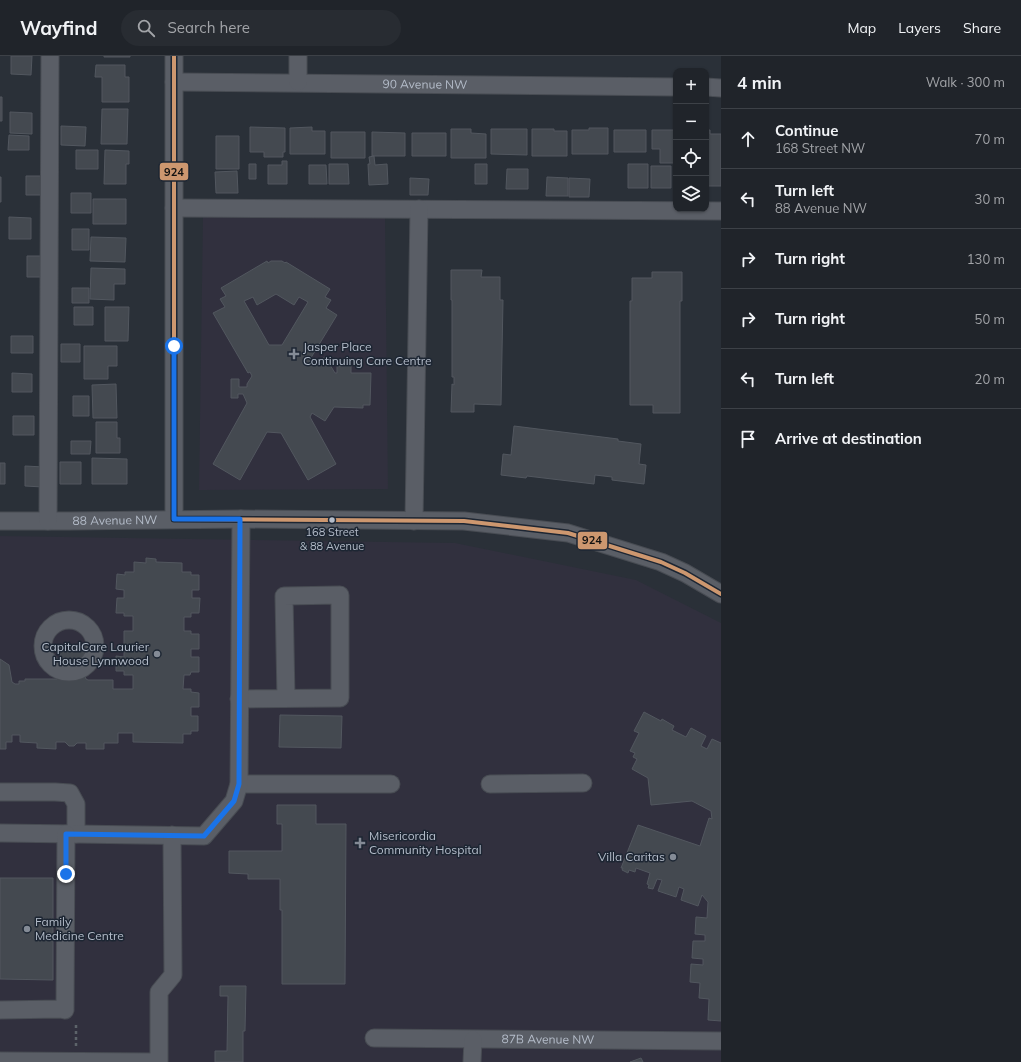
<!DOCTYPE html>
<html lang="en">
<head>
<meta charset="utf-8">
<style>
  :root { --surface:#20242a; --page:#282c32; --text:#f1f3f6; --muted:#a2a4a8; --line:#3d4147 }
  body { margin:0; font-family:Mulish,sans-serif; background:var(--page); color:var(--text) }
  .controls { position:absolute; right:12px; top:12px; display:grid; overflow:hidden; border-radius:8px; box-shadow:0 1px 3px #0004 }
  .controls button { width:36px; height:36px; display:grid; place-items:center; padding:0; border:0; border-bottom:1px solid var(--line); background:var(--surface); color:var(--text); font:20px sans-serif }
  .stop { position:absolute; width:12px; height:12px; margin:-9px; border:3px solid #1a73e8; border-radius:50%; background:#fff }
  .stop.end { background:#1a73e8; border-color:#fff; box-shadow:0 1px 4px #0008 }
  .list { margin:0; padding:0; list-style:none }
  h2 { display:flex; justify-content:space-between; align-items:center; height:52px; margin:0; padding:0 16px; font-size:17px }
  h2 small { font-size:13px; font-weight:400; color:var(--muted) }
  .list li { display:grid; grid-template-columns:26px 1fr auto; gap:12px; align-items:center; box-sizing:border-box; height:60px; padding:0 16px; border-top:1px solid var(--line) }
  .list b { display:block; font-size:15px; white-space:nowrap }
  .list p { margin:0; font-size:13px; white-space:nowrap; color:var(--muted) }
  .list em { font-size:13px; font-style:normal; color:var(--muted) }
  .icon { flex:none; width:22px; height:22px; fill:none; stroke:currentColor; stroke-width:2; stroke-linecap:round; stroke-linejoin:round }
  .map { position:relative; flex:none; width:721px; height:1006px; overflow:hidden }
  header { display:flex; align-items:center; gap:24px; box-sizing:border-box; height:56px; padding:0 20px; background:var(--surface); border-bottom:1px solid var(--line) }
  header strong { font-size:19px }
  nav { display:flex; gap:22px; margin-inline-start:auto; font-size:14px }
  .search { width:280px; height:36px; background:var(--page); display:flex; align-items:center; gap:10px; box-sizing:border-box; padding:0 14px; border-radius:22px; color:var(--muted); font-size:15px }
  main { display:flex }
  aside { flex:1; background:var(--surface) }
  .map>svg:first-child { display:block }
</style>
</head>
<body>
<header>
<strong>Wayfind</strong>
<div class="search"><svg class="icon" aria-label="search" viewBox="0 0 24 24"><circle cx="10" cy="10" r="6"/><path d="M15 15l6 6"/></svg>Search here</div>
<nav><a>Map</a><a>Layers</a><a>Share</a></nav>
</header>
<main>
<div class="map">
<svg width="721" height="1006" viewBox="0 0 721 1006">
  <rect width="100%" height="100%" fill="#2a3038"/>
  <path fill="#31303e" d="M203 159 385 162 388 433 199 434Z
    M0 480 455 487 636 524 721 567V1006H0Z"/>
  <path fill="#444950" stroke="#52575f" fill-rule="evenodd" d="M11 0H32L31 19 11 18Z
    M104 0H130V1H104Z
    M96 9H125V21H129V46H102V21H95Z
    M0 41H2V65H0Z
    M102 53H128L127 88H101Z
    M10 56 32 57V78L10 77Z
    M61 70 86 71 85 90 61 89Z
    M250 71 285 72V96H283V101H264V96H250Z
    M312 71V75H325V98H290V72Z
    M589 72H608V98H572V74H589Z
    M451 73H471V77L486 78V102H451Z
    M491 73H527V99L491 98Z
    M532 73H554V75H567V100H532Z
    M614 74H646V96H614Z
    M652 74H676V107H660V93H652Z
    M706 74H710V78H721V130H708V103H706Z
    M331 76H365V102H331Z
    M372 76 405 77V100H372Z
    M412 77H446V100H412Z
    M9 79 29 80V94H8Z
    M216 80H239V113H216Z
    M76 94H98V113H76Z
    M105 94 129 95V108H126V128H104Z
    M374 100 375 109 387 108 388 128 369 129 368 108H370L369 101Z
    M282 105H287V128H268V109H282Z
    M249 108H256V123H249Z
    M329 108H348L349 128H329Z
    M475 108H487V128H475Z
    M628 108H648V132H628Z
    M309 109H326L327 128H309Z
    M651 110H671V132H651Z
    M507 113H528V133H506Z
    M237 115 238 137H216L215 116Z
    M26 120H44V139H26Z
    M0 121H1V146H0Z
    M547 121 568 122V140H546Z
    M410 122 429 123 428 139H410Z
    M569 122 590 123 589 141H569Z
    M71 137H91V157H71Z
    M93 143H126V168H93Z
    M9 161 31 162V183H9Z
    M72 173H89V194H72Z
    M91 181 126 182 125 206 90 205Z
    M27 200H43V221H27Z
    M267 205 268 207 271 205H282L285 207 286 206 330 233 325 241 331 244 326 252 337 259 309 305 312 309 325 301 335 317H337V310H351V317H371L370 349H363V352L334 351 325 365 312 357 310 361 336 408 308 424 281 377 267 376 240 424 213 408 247 347 243 338H238V342H231V323H239V331H247V328L252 320 250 316 248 317 213 257 225 251 220 243 226 240 221 232ZM276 238 294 249 299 241 308 246 282 289H269L244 245 253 241 257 249Z
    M91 212 125 213V228H114V244L90 243Z
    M451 214H482L481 221H500V244H503L501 349 474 348V356H451L452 328 454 329V321H452V244H451Z
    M652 216H682V245H680V357H653V349H630V245H632V222H652Z
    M72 232H89V247H72Z
    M74 251H93V269H74Z
    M105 251H129L128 285H105Z
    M11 280H33V297H11Z
    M61 288H80V306H61Z
    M84 290H117V310H108V323H84Z
    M12 317 32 318V336H12Z
    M116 328 117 362H93L92 329Z
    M73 340H89V360H73Z
    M13 360H34V379H13Z
    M96 366H117V382H120V397H96Z
    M514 370 618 383V385L641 388 639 408 646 409 644 428 612 424V421L595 419 594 428 527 420 526 422 501 419 503 398 511 399Z
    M71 385H91L90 398H71Z
    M92 402 127 403V428H92Z
    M60 406H81V428H60Z
    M0 407H5V428H0Z
    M25 410 44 411 43 431 25 430Z
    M146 502 156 503V506L182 507V516H191V519H199V534H192V542H200L199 557H191V561H184V575H191V578H199V593H191V601H199V616H191L190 619H184L183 633H191V636L199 637V651H191V660H198V675H191V678H183V687L133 686V677H118V687H104V693H86V687H77L74 690H69L65 686H56V693L37 692V687L20 686V679H12V686H6V693H0V603L9 609 12 626 15 628H19V625H25V623H57V620L61 615 60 598 57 595V590H86V595L84 598V618L86 623 88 624H113V633H133V619H124V615H116V600L124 601V575H133V560H124V557H116L117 542H124V534L116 533 117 518 125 519V516H134V506L146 507Z
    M644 656 661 665 662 663 674 670 672 674 686 681 691 672 706 680 701 690 707 693 712 683 721 687V965L708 964 709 943 699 942 700 927 690 926 691 908 703 909V903L692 902 693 885H705V879L695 878 696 861 707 862 708 846 702 839 698 850 681 844 684 833 679 831 676 841 658 835 662 824 657 823 653 833 648 832 649 829 647 828 650 817 636 812 635 816 629 814 628 817 622 814 623 812H621L638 769 700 790 709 762 712 763 711 755 692 745 651 749 648 722 632 713 637 703 633 701 635 697 630 695 639 677 634 675Z
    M280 659 342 660 341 692 279 691Z
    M277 749H316V768H346L345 928H282V854H280V823H248V818L229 817V795H282V768H277Z
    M0 822H53V924L0 923Z
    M220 930H246L245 975H243V1006H215V995H227L228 940H220Z
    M641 1002 643 1006H630Z"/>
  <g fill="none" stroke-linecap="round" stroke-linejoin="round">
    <defs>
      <g id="minor">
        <path id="s1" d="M174 26 676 31"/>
        <path d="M298 26V0"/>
        <path d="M706 31 721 32"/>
        <path d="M174 152 721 155"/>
        <path d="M174 463V0"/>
        <path id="s2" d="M0 465H70L241 463 464 465 568 477 661 506 685 517 721 538"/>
        <path d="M48 465 50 0"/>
        <path d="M414 465 419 153"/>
        <circle cx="69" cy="590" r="26"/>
        <path d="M239 643 340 642V539L284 540 286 642"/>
        <path d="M239 728H391"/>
        <path d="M490 728 583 727"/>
        <path d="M0 736H55L70 737 76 748V778L0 777"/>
        <path d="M76 778 204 780 234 745 239 728 241 463"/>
        <path d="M0 954 60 953 65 954 66 778"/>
        <path id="s3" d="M374 982 721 985"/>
        <path d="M0 1005 159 1006V936L173 919 172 779"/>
        <path d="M472 1006 473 984"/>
      </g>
    </defs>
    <use href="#minor" stroke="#484c53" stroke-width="19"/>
    <path stroke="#5d636a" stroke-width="2.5" stroke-dasharray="3 3" stroke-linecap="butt" d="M76 990V967"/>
    <use href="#minor" stroke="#5a5e66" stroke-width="17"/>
    <defs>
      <path id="bus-1" d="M174 0V463
        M174 463 464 465 568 477 661 506 685 517 721 538"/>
    </defs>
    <use href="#bus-1" stroke="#1d2633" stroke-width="7"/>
    <use href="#bus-1" stroke="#cd976f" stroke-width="4"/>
  </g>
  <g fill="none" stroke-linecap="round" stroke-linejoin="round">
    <path stroke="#1a73e8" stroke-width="5" d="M66 818V778L204 780 234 745 239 728 240 463H174V290"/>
  </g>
  <g fill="#848b96" stroke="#1d2633" stroke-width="1.5">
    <path d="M292 292h4v4h4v4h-4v4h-4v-4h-4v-4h4z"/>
    <circle cx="157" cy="598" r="4"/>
    <path d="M358 781h4v4h4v4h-4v4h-4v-4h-4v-4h4z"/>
    <circle cx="673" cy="801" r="4"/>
    <circle cx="27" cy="873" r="4"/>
  </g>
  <circle fill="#b4bcc9" stroke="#1d2633" stroke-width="1.5" cx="332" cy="464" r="3.5"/>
  <g text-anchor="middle" stroke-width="3" stroke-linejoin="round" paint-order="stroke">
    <g font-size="11" fill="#b4bcc9" stroke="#1d2633">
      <text x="332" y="480">168 Street<tspan x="332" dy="14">&amp; 88 Avenue</tspan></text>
    </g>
    <g font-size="12" fill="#b4bcc9" stroke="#1d2633">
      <text dy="4" stroke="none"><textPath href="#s1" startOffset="251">90 Avenue NW</textPath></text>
      <text dy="4" stroke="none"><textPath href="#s2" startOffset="115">88 Avenue NW</textPath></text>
      <text dy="4" stroke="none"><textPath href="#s3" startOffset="174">87B Avenue NW</textPath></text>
    </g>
    <g font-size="12" fill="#b4bcc9" stroke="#1d2633" text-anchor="start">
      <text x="303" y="295">Jasper Place<tspan x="303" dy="14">Continuing Care Centre</tspan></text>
      <text x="149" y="595" text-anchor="end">CapitalCare Laurier<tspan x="149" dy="14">House Lynnwood</tspan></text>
      <text x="369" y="784">Misericordia<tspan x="369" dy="14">Community Hospital</tspan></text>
      <text x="665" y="805" text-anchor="end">Villa Caritas</text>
      <text x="35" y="870">Family<tspan x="35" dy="14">Medicine Centre</tspan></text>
    </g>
  </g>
  <g stroke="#1d2633" stroke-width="1.5">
    <rect x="159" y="106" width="30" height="19" rx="4" fill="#cd976f"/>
    <rect x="577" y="475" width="31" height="19" rx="4" fill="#cd976f"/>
  </g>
  <g font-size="11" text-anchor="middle" font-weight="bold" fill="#111">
    <text x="174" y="120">924</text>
    <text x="592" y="488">924</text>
  </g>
</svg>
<div class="controls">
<button>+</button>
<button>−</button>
<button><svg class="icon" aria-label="locate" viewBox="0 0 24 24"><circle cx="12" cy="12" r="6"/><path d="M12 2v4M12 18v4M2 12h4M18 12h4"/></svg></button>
<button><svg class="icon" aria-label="layers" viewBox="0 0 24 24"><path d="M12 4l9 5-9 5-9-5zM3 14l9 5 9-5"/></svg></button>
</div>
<div class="stop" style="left:174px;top:290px"></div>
<div class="stop end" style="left:66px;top:818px"></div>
</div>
<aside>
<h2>4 min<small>Walk · 300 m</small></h2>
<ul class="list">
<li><svg class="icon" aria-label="ahead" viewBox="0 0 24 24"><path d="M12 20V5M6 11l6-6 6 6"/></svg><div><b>Continue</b><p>168 Street NW</p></div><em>70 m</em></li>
<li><svg class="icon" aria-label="left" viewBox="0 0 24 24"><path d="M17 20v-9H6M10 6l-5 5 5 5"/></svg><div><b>Turn left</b><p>88 Avenue NW</p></div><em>30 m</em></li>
<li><svg class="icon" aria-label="right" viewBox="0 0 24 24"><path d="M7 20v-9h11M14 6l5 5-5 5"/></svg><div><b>Turn right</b></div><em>130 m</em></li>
<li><svg class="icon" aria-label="right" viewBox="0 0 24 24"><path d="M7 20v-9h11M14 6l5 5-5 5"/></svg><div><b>Turn right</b></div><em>50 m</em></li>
<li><svg class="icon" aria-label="left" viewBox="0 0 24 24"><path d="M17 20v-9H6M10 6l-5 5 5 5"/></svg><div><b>Turn left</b></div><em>20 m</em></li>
<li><svg class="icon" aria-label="arrive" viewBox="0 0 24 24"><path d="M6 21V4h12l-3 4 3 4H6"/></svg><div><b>Arrive at destination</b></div></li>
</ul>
</aside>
</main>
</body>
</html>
